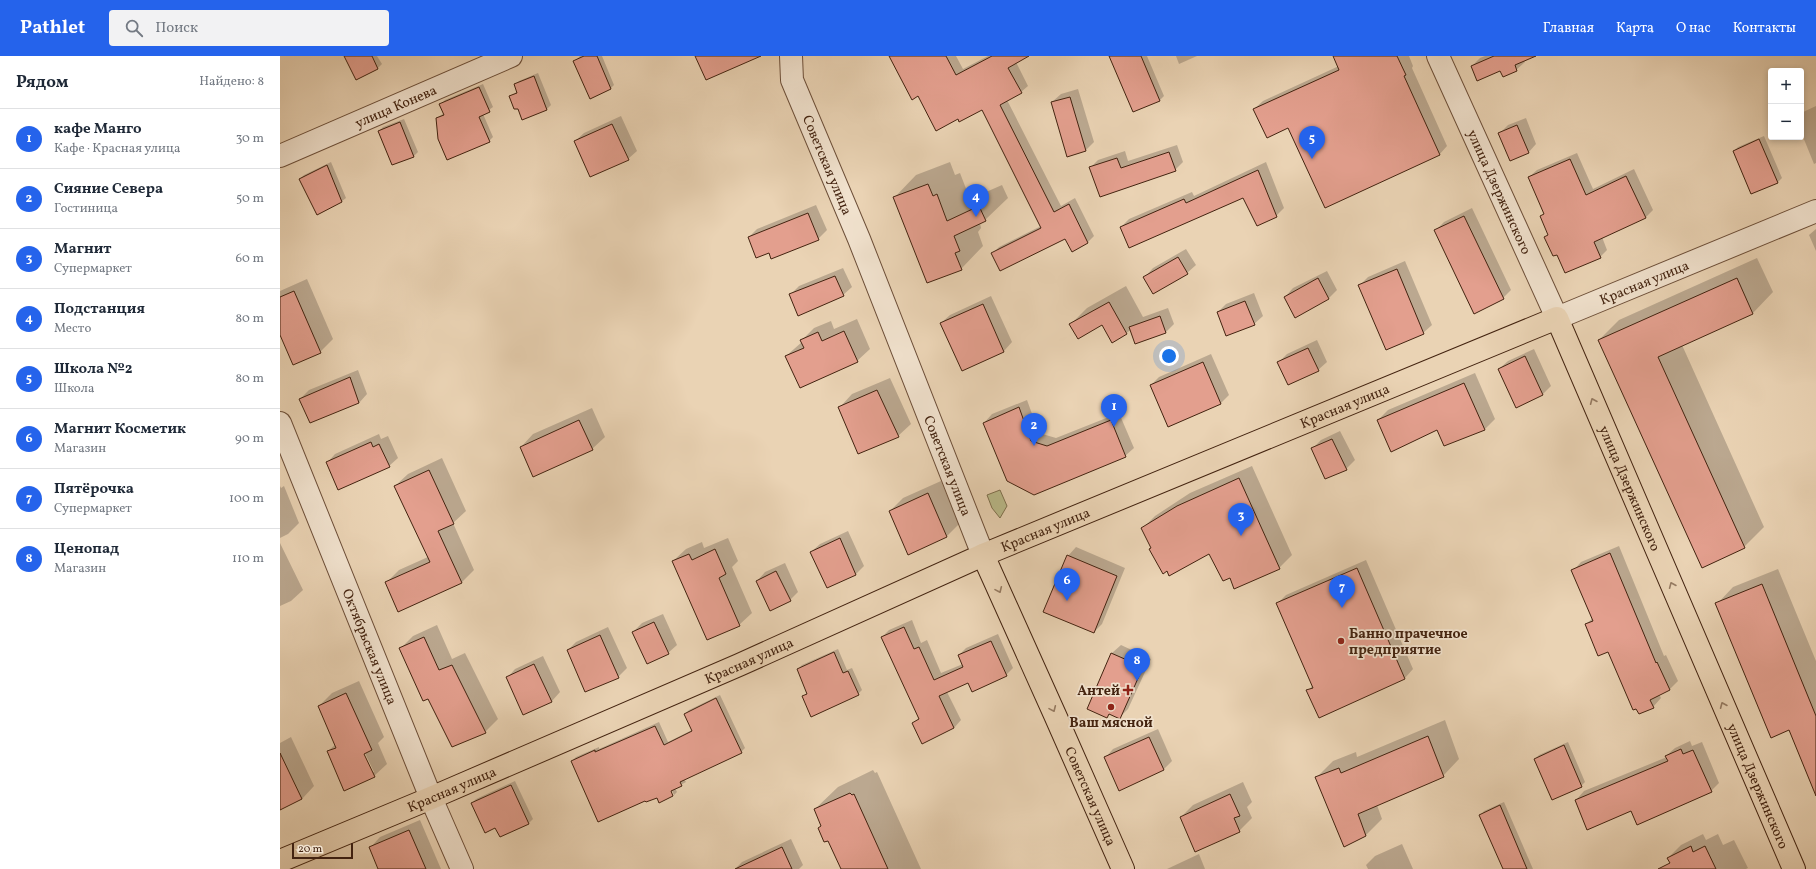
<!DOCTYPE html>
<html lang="ru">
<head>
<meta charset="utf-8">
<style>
  :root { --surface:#fff; --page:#f2f2f3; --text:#1f2937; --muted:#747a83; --line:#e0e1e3; --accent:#2563eb }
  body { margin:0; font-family:Vollkorn,serif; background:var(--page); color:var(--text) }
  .controls { position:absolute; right:12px; top:12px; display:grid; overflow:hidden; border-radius:4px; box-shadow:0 2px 6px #0003 }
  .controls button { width:36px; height:36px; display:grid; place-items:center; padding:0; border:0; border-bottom:1px solid var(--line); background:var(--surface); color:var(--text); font:20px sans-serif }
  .scale { position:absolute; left:12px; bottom:10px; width:61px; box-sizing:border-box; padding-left:4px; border:2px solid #432310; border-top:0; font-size:11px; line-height:14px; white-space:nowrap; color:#432310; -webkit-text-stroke:3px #f1e2ce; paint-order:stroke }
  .you { position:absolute; left:889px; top:300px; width:14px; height:14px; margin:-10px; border:3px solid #fff; border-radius:50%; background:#1a73e8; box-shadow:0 0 0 6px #1a73e833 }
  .badge { display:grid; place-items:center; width:26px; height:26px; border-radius:50%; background:var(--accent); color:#fff; font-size:13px; font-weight:700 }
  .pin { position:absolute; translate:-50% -33px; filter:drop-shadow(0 1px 2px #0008) }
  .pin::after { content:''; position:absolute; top:21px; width:14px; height:12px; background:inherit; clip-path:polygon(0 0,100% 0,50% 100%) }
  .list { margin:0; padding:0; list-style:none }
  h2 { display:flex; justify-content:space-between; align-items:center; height:52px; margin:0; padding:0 16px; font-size:17px }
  h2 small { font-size:13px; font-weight:400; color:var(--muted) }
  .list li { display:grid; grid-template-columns:26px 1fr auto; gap:12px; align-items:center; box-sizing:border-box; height:60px; padding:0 16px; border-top:1px solid var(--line) }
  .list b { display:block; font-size:15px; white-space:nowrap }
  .list p { margin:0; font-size:13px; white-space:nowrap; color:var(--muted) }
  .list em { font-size:13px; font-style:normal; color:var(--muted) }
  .icon { flex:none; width:22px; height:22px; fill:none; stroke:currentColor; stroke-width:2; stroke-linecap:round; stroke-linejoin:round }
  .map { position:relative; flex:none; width:1536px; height:813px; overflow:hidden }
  header { display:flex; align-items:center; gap:24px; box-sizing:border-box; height:56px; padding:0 20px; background:var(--accent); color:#fff }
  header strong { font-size:19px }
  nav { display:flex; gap:22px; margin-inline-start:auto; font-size:14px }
  .search { width:280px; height:36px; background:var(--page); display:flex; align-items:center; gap:10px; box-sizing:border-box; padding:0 14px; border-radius:4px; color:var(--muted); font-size:15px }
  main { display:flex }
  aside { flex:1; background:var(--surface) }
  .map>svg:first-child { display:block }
</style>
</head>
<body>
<header>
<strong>Pathlet</strong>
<div class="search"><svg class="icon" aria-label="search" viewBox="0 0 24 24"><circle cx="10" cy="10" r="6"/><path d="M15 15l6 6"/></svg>Поиск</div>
<nav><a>Главная</a><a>Карта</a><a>О нас</a><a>Контакты</a></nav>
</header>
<main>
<aside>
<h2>Рядом<small>Найдено: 8</small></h2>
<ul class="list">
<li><span class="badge">1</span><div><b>кафе Манго</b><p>Кафе · Красная улица</p></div><em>30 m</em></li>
<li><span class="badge">2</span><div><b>Сияние Севера</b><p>Гостиница</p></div><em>50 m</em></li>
<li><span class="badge">3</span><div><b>Магнит</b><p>Супермаркет</p></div><em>60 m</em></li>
<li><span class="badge">4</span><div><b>Подстанция</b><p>Место</p></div><em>80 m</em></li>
<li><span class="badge">5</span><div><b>Школа №2</b><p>Школа</p></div><em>80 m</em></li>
<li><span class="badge">6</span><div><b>Магнит Косметик</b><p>Магазин</p></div><em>90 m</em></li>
<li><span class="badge">7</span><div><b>Пятёрочка</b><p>Супермаркет</p></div><em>100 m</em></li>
<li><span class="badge">8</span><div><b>Ценопад</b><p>Магазин</p></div><em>110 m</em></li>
</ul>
</aside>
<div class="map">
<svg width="1536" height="813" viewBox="0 0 1536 813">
  <rect width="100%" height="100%" fill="#ead3b4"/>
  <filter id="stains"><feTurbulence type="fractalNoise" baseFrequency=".005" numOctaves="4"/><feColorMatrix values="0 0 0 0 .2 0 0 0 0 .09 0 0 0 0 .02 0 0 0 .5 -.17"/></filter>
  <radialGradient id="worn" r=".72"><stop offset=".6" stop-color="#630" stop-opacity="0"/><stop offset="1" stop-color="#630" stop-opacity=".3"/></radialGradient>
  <path fill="#babb8a" stroke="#7e6f4d" d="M720 434 727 450 720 462 712 452 707 439Z"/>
  <path fill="#0003" fill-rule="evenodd" d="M65 0H97L102 8 98 12Z
    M300 0H322L334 29 330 33 295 5Z
    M610 0H676L683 13 708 0H747L736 6 748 30 741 36 727 44 781 150 795 142 814 180 807 187 786 181 712 198 719 191 761 170 703 53 678 62 639 39Z
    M830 0H867L884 40 880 44 854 55Z
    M896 0H917L899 8Z
    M1054 0H1129L1133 10 1132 12 1167 90 1159 99 1009 71 974 53 983 45 1059 10Z
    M1205 0H1242L1245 6 1236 14 1192 10 1200 2Z
    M258 17 271 49 267 53 243 62 239 52 230 40 238 35 235 29 239 25Z
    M203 28 213 51 203 58 213 81 209 85 157 62 164 57 161 48 165 44Z
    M798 33 814 86 806 94 772 46 781 38Z
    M1536 50V107L1534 108 1521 76V57Z
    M341 60 357 95 348 103 295 85 304 77Z
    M1246 62 1256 88 1248 97 1220 77 1228 69Z
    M124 63 138 96 134 100 113 108 99 75 103 71Z
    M1484 80 1502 122 1498 126 1472 137 1454 95 1458 91Z
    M897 89 903 106 895 114 810 112 818 104 845 95 848 105Z
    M1297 97 1313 133 1354 113 1373 154 1366 161 1322 181 1327 194 1320 201 1278 197 1266 181 1269 178 1261 160 1265 157 1249 121 1257 114Z
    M51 106 66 142 62 145 37 157 20 123 24 119Z
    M670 106 675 119 680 117 690 143 722 129 728 142 705 164 700 167 701 172 698 176 703 190 681 213 614 142 636 119Z
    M986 106 1004 152 996 160 963 140 841 171 849 163 912 136 914 140Z
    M536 149 547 174 538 183 489 196 469 181 477 173Z
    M1192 152 1231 234 1223 242 1155 175 1164 166Z
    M1536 173V195L1529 179Z
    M906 193 916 209 907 217 865 221 873 212Z
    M1477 202 1493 236 1473 257 1402 289 1484 471 1464 491 1319 284 1339 264Z
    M1125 205 1152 269 1143 277 1080 229 1088 221Z
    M563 212 572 231 563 239H510L519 230Z
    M1047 215 1057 234 1049 242 1005 241 1013 232Z
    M27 223 53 283 40 296 0 277V235Z
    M846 230 863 261 888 252 894 268 886 276 855 287 851 274 832 286 822 268H791L807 252Z
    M974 237 983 260 974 268 938 256 946 248Z
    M711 240 732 286 724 295 682 314 661 267 670 259Z
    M577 263 590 293 577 305 506 300 522 286V284L534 272 551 265 554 273Z
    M1037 284 1047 306 1038 314 999 306 1007 298Z
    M1254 293 1271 330 1263 338 1237 350 1219 313 1228 305Z
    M931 298 949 339 941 347 889 370 871 329 879 321Z
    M78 314 87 338 79 347 20 343 29 334Z
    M1195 317 1215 363 1205 373H1158L1098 364 1108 354Z
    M610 322 631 368 618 380 560 351 572 338Z
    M747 344 759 377 776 382 839 357 854 392 845 400 754 438 704 367 712 358Z
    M312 352 325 381 312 393 241 391 253 378Z
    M1060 375 1075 404 1066 413 1033 392 1041 384Z
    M99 378 101 383 108 380 118 402 109 410 47 407 55 398Z
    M162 402 186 455 173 467 194 514 181 527H106L119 514 148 501 115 430 128 418Z
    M972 410 1012 499 999 512 950 521 930 496 887 514 872 491 863 472 875 460 910 437Z
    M661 425 679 468 667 480 610 455 623 442Z
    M0 430 1 432 4 430 19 467 8 478 0 482Z
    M568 475 584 510 576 518 531 496 540 488Z
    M448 482 458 505 452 511 472 557 459 569 393 505 406 493 422 486 424 492Z
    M0 487 23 534 11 545 0 550Z
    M1339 490 1384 600 1386 599 1398 625 1390 633 1379 638 1381 642 1373 651 1306 568 1313 562 1293 515 1301 506Z
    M796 491 845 512 822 568 814 576 788 500Z
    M1086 504 1133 613 1125 622 1039 661 1028 635 1033 629 998 547 1006 539Z
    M505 507 518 536 510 544 477 525 485 516Z
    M1498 513 1536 605V738L1509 673 1437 548 1453 531Z
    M383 558 397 589 388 597 353 576 362 567Z
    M632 564 641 587 647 584 661 617 683 608 679 599 686 592 718 578 733 612 726 619 688 626 667 636 681 664 674 672 633 667 639 662 602 581 609 574Z
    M157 569 172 603 185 597 218 663 205 676 120 593 133 580Z
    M328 571 347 612 338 621 288 594 296 586Z
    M841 589 871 603 848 653 839 662 830 658 827 661 808 652 832 597Z
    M558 593 567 614 572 612 582 634 578 638 523 641 527 637 518 613 522 609Z
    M263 600 280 636 272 645 244 658 227 622 235 613Z
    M79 625 104 681 98 687 107 708 94 720 48 695 56 688 39 650 52 637ZM81 693H83L94 716H92Z
    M440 639 465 692 461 696 404 723 406 726 395 732 397 736 394 739 390 730 392 739H393L380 745 377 740 292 705 296 701 319 691V693L379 666 388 686 412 674 405 658 409 654Z
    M1165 664 1179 703 1163 720 1097 749 1102 763 1086 779 1036 722 1053 705 1076 696 1077 701Z
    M878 673 892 705 884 713 825 702 833 693Z
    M11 681 34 730 22 743 0 753V687Z
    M1410 685 1412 690 1422 686 1439 727 1431 735 1351 754 1296 744 1304 735 1387 701 1386 700 1395 692Z
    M1288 686 1305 726 1301 730 1255 703 1259 699Z
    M593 714 595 717 597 716 641 813H562L535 753 558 731Z
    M235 725 253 763 249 767 220 780 216 771 192 747 196 743Z
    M963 726 972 746 967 751 972 762 959 775 901 761 913 749Z
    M1224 746 1253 813H1224L1201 759 1204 755Z
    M140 764 161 813H99L90 792 100 781Z
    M1423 778 1426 784 1438 778 1443 789 1454 784 1468 812 1466 813H1392L1393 812 1388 802 1401 789Z
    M511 783 523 809 519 813H455L462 806Z
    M1122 788 1133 813H1088L1086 809 1095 800Z
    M919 798 925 813H887Z"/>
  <path fill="#e39f8e" stroke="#432310" d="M64 0H92L98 13 76 24Z
    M304 0H317L331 33 310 43 293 5Z
    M415 0H481L426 24Z
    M609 0H666L676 19 712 0H749L728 12 742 37 720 49 774 156 789 148 808 187 792 196 785 183 720 215 711 197 761 172 702 54 679 66 678 63 656 75 638 40 632 44Z
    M829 0H861L880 45 853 56Z
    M1053 0H1117L1126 19 1124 20 1160 99 1045 152 1008 72 987 82 973 53 1059 14Z
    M1214 0H1256L1235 9 1237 15 1223 21 1220 15 1197 25 1191 10Z
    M254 20 267 54 242 64 238 53H234L229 40 237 37 234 28Z
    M199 31 210 56 199 61 210 86 167 104 158 83 156 62 164 59 159 48Z
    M790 41 806 95 787 101 771 46Z
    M120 66 134 101 112 109 98 75Z
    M332 68 349 104 310 121 294 85Z
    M1237 69 1249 97 1230 105 1218 77Z
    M1479 83 1498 127 1471 138 1453 95Z
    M889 96 896 115 820 141 809 111 837 102 841 112Z
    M1290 103 1306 139 1346 120 1366 162 1314 186 1321 202 1285 217 1277 199 1273 200 1264 181 1268 179 1260 160 1264 158 1248 121Z
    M47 109 62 146 37 159 19 123Z
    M978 114 997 161 977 170 963 142 849 192 840 171 904 143 906 147Z
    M648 128 653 140 657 138 667 165 699 150 706 165 674 180 680 195 675 197 682 214 647 227 613 141Z
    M528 157 539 184 491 203 489 197 476 202 468 181Z
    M1184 160 1224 243 1194 258 1154 174Z
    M898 201 908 218 873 238 863 221Z
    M1117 213 1144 278 1106 294 1078 229Z
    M555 220 564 240 518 260 509 238Z
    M1038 222 1049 243 1015 262 1004 241Z
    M1457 222 1473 258 1378 301 1465 492 1422 512 1318 284Z
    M14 235 41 297 13 309 0 279V241Z
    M965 245 975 269 946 280 937 256Z
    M829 246 847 278 832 287 822 269 798 283 789 268Z
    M703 248 724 296 682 315 660 267Z
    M880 260 886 277 855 288 849 271Z
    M564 275 578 306 520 332 505 300 524 292 520 284 538 276 542 285Z
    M1028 292 1039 315 1008 329 997 306Z
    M1245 300 1263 339 1236 352 1218 313Z
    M923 306 941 348 888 371 870 329Z
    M70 321 79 347 30 367 19 343Z
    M1184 327 1205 374 1164 390 1157 374 1111 396 1097 364Z
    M597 334 619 381 578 398 558 351Z
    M739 351 751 385 767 390 831 364 846 401 754 439 727 425 703 367Z
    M299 364 313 394 253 421 240 391Z
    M1052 383 1067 414 1045 423 1031 392Z
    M91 386 93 391 99 388 110 411 58 434 46 406Z
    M149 414 174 468 158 475 182 527 118 556 105 526 150 506 114 430Z
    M959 422 1000 513 954 533 950 522 943 525 929 498 889 520 887 515 883 518 869 493 871 492 861 472 897 450Z
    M648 437 667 481 628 499 609 455Z
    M560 482 576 519 547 532 530 496Z
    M435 493 446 518 439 522 460 570 427 584 392 505 409 498 412 504Z
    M1330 497 1376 607 1377 606 1390 634 1370 644 1374 652 1359 658 1356 653 1353 654 1328 596 1318 600 1305 568 1313 565 1291 514Z
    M787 499 837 520 814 577 763 556Z
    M1077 512 1125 623 1039 662 1026 634 1033 632 996 547Z
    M496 515 511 545 490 555 476 525Z
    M1482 528 1536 660V740L1509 674 1491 682 1435 547Z
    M374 566 389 598 367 608 352 576Z
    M624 571 634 593 639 591 654 624 683 611 678 599 711 585 727 620 692 636 688 627 659 640 674 672 642 688 632 667 639 663 601 581Z
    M320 579 339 622 305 636 287 594Z
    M144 581 159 614 172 609 206 677 172 691 148 643 143 645 119 592Z
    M554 596 563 617 568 615 579 639 531 661 522 640 527 638 517 613Z
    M831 597 863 611 840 663 829 658 827 662 807 653Z
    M254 608 272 646 243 659 226 621Z
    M66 637 92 694 84 698 95 721 64 735 47 695 56 692 38 650Z
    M436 642 462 697 400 726 402 730 391 735 393 740 379 747 377 742 366 746 365 745 318 766 291 705 315 694V696L375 670 384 689 412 675 404 658Z
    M1148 680 1164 721 1078 758 1086 780 1064 791 1035 721 1059 712 1061 717Z
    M869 681 884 714 839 735 824 701Z
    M1284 689 1302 731 1272 744 1254 703Z
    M1401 693 1403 698 1413 694 1432 736 1357 769 1351 755 1307 774 1295 744 1388 705 1385 700Z
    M0 697 22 743 0 754Z
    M231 729 249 768 220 781 215 772 205 777 191 747Z
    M570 737 572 739 574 738 608 813H561L548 785 544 786 538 772 541 770 534 753Z
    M950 738 960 760 954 762 960 776 915 796 900 761Z
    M1220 749 1247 813H1223L1199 759Z
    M129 774 146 813H98L89 791Z
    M1411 790 1413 796 1425 790 1436 813H1378L1390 807 1387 802Z
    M502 791 512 813H455Z"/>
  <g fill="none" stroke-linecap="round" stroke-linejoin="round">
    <defs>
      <g id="minor">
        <path id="s1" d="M511 0 512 24 579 183 703 499"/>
        <path id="s2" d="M1158 0 1277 262 1536 155"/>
        <path id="s3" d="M0 100 231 0"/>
        <path id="s4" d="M0 367 151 742 182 813"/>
      </g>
      <g id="major">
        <path id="s5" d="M703 499 775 659 843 813"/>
        <path id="s6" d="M0 805 151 742 459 609 703 499 1277 262 1514 813"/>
      </g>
    </defs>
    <use href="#minor" stroke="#6d4f39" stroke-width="24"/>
    <use href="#major" stroke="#432310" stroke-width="24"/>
    <use href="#minor" stroke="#f1e2ce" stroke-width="22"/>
    <use href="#major" stroke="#ead3b4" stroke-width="22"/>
  </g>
  <defs><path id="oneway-chevron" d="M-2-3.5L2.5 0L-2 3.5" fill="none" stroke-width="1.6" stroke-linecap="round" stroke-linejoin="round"/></defs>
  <g stroke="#967b62">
    <use href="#oneway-chevron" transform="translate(1313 345) rotate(-113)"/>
    <use href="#oneway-chevron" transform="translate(1392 529) rotate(-113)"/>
    <use href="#oneway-chevron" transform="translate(719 534) rotate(66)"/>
    <use href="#oneway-chevron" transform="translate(1443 649) rotate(-113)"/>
    <use href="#oneway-chevron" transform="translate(773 653) rotate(66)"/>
  </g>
  <g fill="#8f2418" stroke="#f1e2ce" stroke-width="1.5">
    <circle cx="1061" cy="585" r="4"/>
    <path d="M846 628h4v4h4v4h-4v4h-4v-4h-4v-4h4z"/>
    <circle cx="831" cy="651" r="4"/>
  </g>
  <g text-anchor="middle" stroke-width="3.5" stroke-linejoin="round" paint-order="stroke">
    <g font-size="14" fill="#432310" stroke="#f1e2ce">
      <text dy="5" stroke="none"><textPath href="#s3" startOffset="126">улица Конева</textPath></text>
      <text dy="5" stroke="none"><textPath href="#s1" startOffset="116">Советская улица</textPath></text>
      <text dy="5" stroke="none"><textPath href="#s2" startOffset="149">улица Дзержинского</textPath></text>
      <text dy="5" stroke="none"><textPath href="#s2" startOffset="382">Красная улица</textPath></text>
      <text dy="5" stroke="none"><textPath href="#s6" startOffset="1158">Красная улица</textPath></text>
      <text dy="5" stroke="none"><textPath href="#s1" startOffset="440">Советская улица</textPath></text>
      <text dy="5" stroke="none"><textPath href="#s6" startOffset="1573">улица Дзержинского</textPath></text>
      <text dy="5" stroke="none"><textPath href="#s6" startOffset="834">Красная улица</textPath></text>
      <text dy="5" stroke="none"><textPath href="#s4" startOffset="241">Октябрьская улица</textPath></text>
      <text dy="5" stroke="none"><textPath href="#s6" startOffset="510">Красная улица</textPath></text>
      <text dy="5" stroke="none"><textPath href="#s6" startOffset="1897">улица Дзержинского</textPath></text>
      <text dy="5" stroke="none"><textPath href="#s6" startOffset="186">Красная улица</textPath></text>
      <text dy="5" stroke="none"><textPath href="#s5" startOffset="264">Советская улица</textPath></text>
    </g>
    <g font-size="14" font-weight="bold" fill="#432310" stroke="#f1e2ce" text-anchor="start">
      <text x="1069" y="582">Банно прачечное<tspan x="1069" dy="16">предприятие</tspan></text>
      <text x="840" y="639" text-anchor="end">Антей</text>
      <text x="831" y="671" text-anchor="middle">Ваш мясной</text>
    </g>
  </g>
  <rect width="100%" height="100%" filter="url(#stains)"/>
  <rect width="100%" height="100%" fill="url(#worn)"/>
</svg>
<div class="controls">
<button>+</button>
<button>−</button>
</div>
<div class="scale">20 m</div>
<div class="you"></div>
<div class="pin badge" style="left:834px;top:371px">1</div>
<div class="pin badge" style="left:754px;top:390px">2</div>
<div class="pin badge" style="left:961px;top:480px">3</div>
<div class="pin badge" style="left:696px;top:161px">4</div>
<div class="pin badge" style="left:1032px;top:103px">5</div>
<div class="pin badge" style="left:787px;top:545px">6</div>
<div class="pin badge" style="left:1062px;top:552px">7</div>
<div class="pin badge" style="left:857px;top:625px">8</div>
</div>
</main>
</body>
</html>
